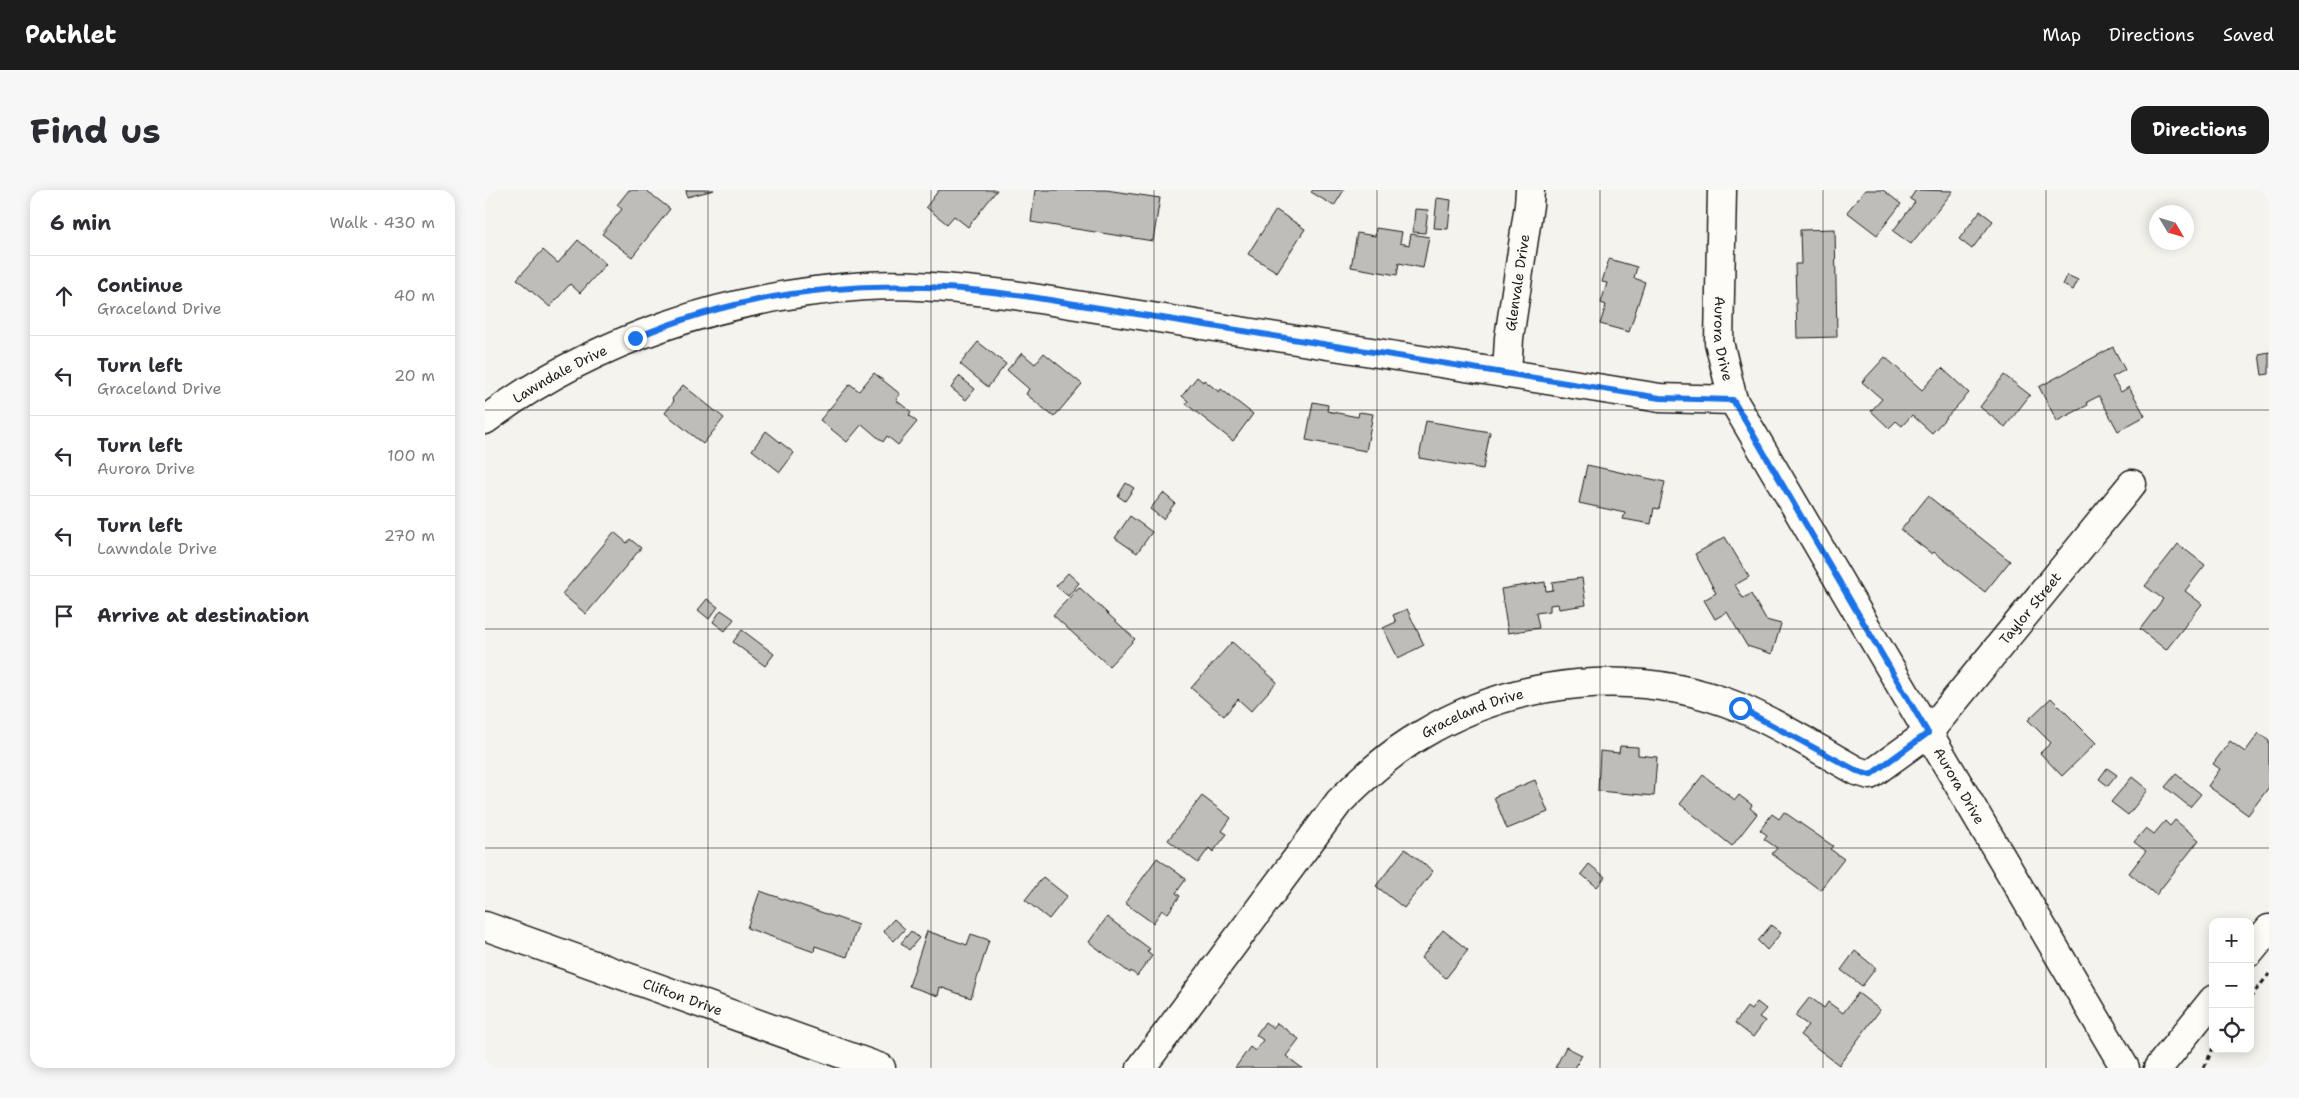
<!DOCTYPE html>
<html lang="en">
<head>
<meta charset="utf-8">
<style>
  :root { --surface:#fff; --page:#f7f7f7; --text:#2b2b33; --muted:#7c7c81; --line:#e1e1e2; --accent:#1c1c1c }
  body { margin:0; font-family:"Shantell Sans",sans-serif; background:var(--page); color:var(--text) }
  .controls { position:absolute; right:15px; bottom:15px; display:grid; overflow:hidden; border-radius:10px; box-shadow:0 2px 12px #0003 }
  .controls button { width:45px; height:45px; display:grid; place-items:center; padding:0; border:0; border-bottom:1px solid var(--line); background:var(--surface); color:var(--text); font:25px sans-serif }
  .compass { position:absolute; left:1664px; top:15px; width:45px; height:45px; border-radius:50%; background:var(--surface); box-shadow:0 2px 12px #0003; rotate:128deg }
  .stop { position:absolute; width:15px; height:15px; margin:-11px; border:4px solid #1a73e8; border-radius:50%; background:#fff }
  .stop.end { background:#1a73e8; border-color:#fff; box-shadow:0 1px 5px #0008 }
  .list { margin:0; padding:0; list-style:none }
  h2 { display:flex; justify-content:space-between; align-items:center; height:65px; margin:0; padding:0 20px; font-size:21px }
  h2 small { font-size:16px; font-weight:400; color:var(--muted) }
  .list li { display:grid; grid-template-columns:32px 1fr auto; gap:15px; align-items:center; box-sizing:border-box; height:80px; padding:0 20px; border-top:1px solid var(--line) }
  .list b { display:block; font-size:19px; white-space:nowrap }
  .list p { margin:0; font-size:16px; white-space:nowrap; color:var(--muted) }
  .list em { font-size:16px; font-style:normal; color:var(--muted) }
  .icon { flex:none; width:28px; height:28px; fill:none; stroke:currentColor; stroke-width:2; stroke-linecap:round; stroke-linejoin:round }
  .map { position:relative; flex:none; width:1784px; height:878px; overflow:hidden; border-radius:15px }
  header { display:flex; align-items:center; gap:30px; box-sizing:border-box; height:70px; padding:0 25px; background:var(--accent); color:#fff }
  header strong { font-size:24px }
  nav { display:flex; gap:28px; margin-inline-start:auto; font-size:18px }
  .intro { display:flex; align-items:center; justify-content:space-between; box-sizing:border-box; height:120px; padding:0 30px }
  h1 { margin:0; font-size:35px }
  .button { padding:12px 22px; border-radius:15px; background:var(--accent); color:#fff; font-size:18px; font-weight:700 }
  main { display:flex; gap:30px; padding:0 30px }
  aside { flex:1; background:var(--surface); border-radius:15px; box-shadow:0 2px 12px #0003 }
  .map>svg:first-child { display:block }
</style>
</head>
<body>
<header>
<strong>Pathlet</strong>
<nav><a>Map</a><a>Directions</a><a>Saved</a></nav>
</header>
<div class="intro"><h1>Find us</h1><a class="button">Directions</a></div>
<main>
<aside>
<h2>6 min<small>Walk · 430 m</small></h2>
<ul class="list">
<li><svg class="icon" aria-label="ahead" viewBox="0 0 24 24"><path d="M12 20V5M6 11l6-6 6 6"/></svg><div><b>Continue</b><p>Graceland Drive</p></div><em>40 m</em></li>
<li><svg class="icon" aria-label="left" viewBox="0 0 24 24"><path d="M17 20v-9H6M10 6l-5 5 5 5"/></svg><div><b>Turn left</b><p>Graceland Drive</p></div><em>20 m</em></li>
<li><svg class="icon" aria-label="left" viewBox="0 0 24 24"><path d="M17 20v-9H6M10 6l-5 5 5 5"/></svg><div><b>Turn left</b><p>Aurora Drive</p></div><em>100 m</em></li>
<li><svg class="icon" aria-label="left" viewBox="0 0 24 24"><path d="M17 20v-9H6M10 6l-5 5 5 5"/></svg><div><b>Turn left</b><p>Lawndale Drive</p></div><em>270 m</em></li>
<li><svg class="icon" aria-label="arrive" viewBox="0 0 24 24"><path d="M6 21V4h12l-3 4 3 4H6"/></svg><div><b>Arrive at destination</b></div></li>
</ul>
</aside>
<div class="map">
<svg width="1784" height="878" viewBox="0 0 1784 878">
  <rect width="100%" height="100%" fill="#f4f3ee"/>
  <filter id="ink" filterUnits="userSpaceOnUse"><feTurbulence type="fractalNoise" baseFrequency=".02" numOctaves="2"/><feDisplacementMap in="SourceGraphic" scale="10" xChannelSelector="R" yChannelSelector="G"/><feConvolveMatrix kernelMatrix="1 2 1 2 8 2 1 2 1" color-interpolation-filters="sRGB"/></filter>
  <g filter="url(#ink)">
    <path fill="#bebdba" stroke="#1c1c1c" d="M144 0H161L185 19 147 67 117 44 137 19 132 15Z
      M201 0H229L202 7Z
      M454 0H512L483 37 469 26 462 34 441 17Z
      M550 0H621L675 8 668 51 546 32Z
      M828 0H859L849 16 826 2Z
      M1380 0H1398L1416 14 1392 45 1362 22Z
      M1431 0 1468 1 1426 54 1408 41 1430 12 1425 9Z
      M952 8 966 10 963 39 949 38Z
      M930 19 943 20 940 43 928 42Z
      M791 20 820 39 792 82 763 64Z
      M1495 21 1508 31 1487 59 1474 49Z
      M891 38 917 42 915 53 924 55 926 44 944 47 938 78 914 73 912 85 866 77 872 43 890 46Z
      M1350 39 1352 147 1312 148 1310 74H1316L1315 40Z
      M93 50 121 74 95 103 85 94 65 117 32 89 58 60 73 73Z
      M1124 69 1152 77 1149 88 1160 92 1144 142 1115 134 1121 115 1116 113 1122 93 1117 92Z
      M1582 85 1593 90 1588 100 1578 95Z
      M493 152 521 174 503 197 475 174Z
      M1628 157 1640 180 1627 187 1636 202 1644 197 1660 226 1633 241 1614 206 1602 212 1603 215 1572 231 1554 197Z
      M1784 162V184L1777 185 1774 164Z
      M537 163 550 174 559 163 597 194 569 227 541 204 544 199 522 180Z
      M1400 167 1437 200 1457 178 1484 203 1447 243 1427 225 1417 236 1411 231 1404 238 1386 221 1397 209 1377 192Z
      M389 183 415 204 411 210 426 222 424 225 432 232 413 255 402 246 398 252 377 234 362 252 335 230 365 194 374 201Z
      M1519 185 1545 205 1520 237 1495 217Z
      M474 186 490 199 481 210 466 198Z
      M712 187 718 192 719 190 734 202 736 199 768 224 748 251 701 214 703 211 697 206Z
      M198 195 239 228 218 254 180 223 189 211 187 209Z
      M828 212 843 215 842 221 873 227 874 222 888 224 881 261 821 250Z
      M941 231 1005 242 998 279 934 268Z
      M281 241 309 263 295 282 267 260Z
      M1102 275 1180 292 1174 319 1169 318 1166 334 1138 329 1140 323 1094 313Z
      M641 293 649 298 640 311 633 306Z
      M678 303 690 313 678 329 665 319Z
      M1443 306 1525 371 1500 402 1449 362 1447 364 1416 340Z
      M645 326 667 342 652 363 630 348Z
      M129 342 142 353 145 349 156 358 101 424 77 404Z
      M1240 347 1264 387 1250 395 1258 408 1266 404 1281 430 1296 434 1287 464 1262 456 1242 422 1230 429 1219 410 1231 403 1210 364Z
      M1693 354 1720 375 1700 401 1717 414 1681 460 1655 439 1678 409 1660 396Z
      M583 383 594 393 583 406 571 396Z
      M1097 388 1101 415 1074 419 1073 414 1065 415V421L1051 423 1054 438 1023 443 1016 399 1060 392 1061 401 1068 400 1067 392Z
      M594 397 650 449 624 476 568 425Z
      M222 409 233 417 224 429 213 420Z
      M922 419 939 455 913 468 898 438 911 432 908 425Z
      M236 420 249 429 240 441 228 432Z
      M257 440 289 464 280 476 248 452Z
      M747 452 792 492 766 521 753 509 739 526 706 498Z
      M1566 508 1611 553 1577 586 1555 563 1566 553 1543 530Z
      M1774 543 1784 551V597L1763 625 1723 596 1735 579 1728 574 1745 551 1760 562Z
      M1135 556 1153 557V565L1172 567 1169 606 1113 601 1115 561 1134 563Z
      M1622 578 1632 585 1623 596 1614 589Z
      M1691 584 1716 604 1705 617 1680 597Z
      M1218 585 1250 610 1254 605 1267 615 1265 618 1272 624 1247 656 1195 614Z
      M1647 587 1663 600 1643 625 1626 612Z
      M1050 590 1063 622 1022 639 1009 607Z
      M717 606 746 628 737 641 742 644 728 662 724 658 713 673 683 650Z
      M1299 622 1348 656 1345 659 1359 669 1335 700 1287 664 1292 658 1279 649 1282 645 1275 640 1287 624 1294 629Z
      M1690 630 1714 650 1671 705 1644 683 1661 661 1649 652 1661 638 1669 644 1680 631 1685 636Z
      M920 659 948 681 919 718 891 696Z
      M672 668 701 689 691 703 695 706 683 723 677 720 668 733 640 713Z
      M1104 674 1120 687 1112 697 1096 684Z
      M558 687 582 706 564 729 540 710Z
      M275 701 373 735 362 767 330 756 329 762 262 738Z
      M622 727 665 759 662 762 667 766 652 786 646 781 645 783 604 752Z
      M409 729 420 739 409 751 398 741Z
      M1286 735 1296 743 1282 760 1273 751Z
      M958 740 983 760 961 788 936 768Z
      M426 741 434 748 424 760 416 753Z
      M442 741 482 755 486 744 504 750 486 808 455 797 453 806 424 796Z
      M1370 761 1391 778 1377 796 1356 780Z
      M1373 803 1395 820 1354 875 1315 845 1323 835 1310 826 1325 807 1339 818 1343 812 1358 823Z
      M1272 812 1281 819 1274 827 1280 831 1268 847 1250 833 1262 817 1266 820Z
      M780 832 788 838 792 833 814 849 801 866 817 878H750L765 857 770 861 778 850 771 845Z
      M1081 857 1097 865 1090 878H1070Z"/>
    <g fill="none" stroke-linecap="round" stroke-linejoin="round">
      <defs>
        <g id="minor">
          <path id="s1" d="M1237 0 1234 152 1248 210 1640 878"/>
          <path id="s2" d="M1022 184 1024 148 1044 15 1045 0"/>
          <path id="s3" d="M0 230C110 148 245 105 381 96 431 93 480 100 529 105L1175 208 1248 210"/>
          <path id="s4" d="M0 736 396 878"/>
          <path d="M1765 762 1784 739"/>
          <path id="s5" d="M656 878 854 612C879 587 905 563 936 545 1031 488 1152 475 1256 518 1296 535 1334 560 1372 581L1385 585 1443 543 1647 294"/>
          <path d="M1673 878 1728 810"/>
        </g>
      </defs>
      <use href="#minor" stroke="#1c1c1c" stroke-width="31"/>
      <path stroke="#1c1c1c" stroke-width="3" stroke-dasharray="5 4" stroke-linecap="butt" d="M1765 808 1784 784
        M1719 878 1728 858"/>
      <use href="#minor" stroke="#fdfcf7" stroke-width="28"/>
    </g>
  </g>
  <g fill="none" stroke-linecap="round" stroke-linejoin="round" filter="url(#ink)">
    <path stroke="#1a73e8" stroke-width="6" d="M150 148C278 93 410 87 546 107L1175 208 1248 210 1443 543 1385 585 1372 581 1255 518"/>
  </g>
  <path fill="none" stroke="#1c1c1c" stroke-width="1" stroke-opacity="0.55" d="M223 0V878M446 0V878M669 0V878M892 0V878M1115 0V878M1338 0V878M1561 0V878M0 220H1784M0 439H1784M0 658H1784"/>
  <g text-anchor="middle" stroke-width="4" stroke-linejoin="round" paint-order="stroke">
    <g font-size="14" fill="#1c1c1c" stroke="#fdfcf7">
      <text dy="5" stroke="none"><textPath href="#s2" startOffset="92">Glenvale Drive</textPath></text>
      <text dy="5" stroke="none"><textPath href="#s1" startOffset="149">Aurora Drive</textPath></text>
      <text dy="5" stroke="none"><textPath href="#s3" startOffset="88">Lawndale Drive</textPath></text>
      <text dy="5" stroke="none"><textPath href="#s5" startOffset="1149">Taylor Street</textPath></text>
      <text dy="5" stroke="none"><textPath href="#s5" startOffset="494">Graceland Drive</textPath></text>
      <text dy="5" stroke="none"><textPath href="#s1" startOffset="659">Aurora Drive</textPath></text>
      <text dy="5" stroke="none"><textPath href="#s4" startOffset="210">Clifton Drive</textPath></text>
    </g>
  </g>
</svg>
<div class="controls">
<button>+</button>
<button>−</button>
<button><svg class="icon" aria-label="locate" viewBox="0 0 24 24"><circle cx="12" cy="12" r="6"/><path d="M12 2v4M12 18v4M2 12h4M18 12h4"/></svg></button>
</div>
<svg class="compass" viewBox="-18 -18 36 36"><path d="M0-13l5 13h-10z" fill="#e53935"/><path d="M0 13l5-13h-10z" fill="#7c7c81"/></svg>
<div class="stop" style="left:1255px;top:518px"></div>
<div class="stop end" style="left:150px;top:148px"></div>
</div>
</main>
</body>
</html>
